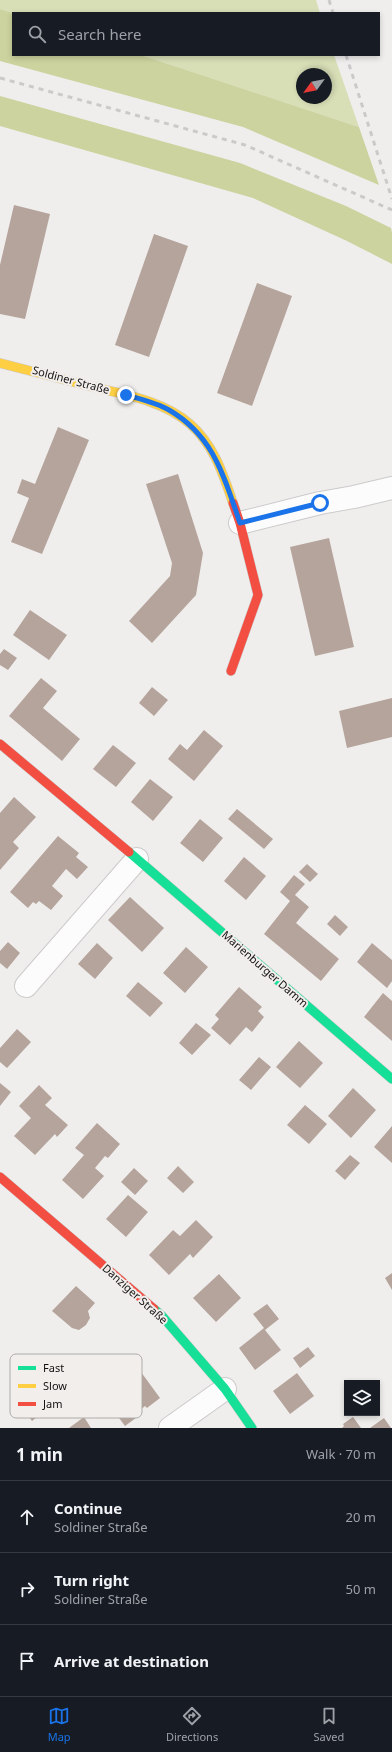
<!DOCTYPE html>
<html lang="en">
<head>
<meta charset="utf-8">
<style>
  :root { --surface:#171b24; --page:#242831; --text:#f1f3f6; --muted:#9ea1a6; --line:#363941; --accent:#1a73e8 }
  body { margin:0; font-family:"Noto Sans",sans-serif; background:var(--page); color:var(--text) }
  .controls { position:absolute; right:12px; bottom:12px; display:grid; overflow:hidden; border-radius:0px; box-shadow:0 2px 6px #0003 }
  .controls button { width:36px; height:36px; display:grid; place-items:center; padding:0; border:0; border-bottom:1px solid var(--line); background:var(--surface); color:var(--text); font:20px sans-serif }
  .compass { position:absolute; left:296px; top:68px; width:36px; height:36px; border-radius:50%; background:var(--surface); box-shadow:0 2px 6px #0003; rotate:237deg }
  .stop { position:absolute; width:12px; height:12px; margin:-9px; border:3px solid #1a73e8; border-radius:50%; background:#fff }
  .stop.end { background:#1a73e8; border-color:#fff; box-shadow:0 1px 4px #0008 }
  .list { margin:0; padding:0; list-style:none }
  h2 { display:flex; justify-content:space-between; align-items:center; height:52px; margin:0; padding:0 16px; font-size:17px }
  h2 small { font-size:13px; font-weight:400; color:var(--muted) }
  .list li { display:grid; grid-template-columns:26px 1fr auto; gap:12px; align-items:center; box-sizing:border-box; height:72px; padding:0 16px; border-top:1px solid var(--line) }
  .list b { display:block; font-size:15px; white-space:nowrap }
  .list p { margin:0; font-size:13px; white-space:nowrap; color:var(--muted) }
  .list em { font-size:13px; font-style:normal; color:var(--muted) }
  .icon { flex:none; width:22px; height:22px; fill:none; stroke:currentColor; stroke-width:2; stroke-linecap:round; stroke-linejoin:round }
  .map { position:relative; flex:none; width:392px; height:1428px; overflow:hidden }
  .search { position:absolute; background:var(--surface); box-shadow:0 2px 6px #0003; left:12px; right:12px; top:12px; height:44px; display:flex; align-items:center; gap:10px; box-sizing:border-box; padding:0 14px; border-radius:0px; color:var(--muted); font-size:15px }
  .sheet { height:268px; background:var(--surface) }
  nav { display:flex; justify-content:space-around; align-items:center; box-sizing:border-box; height:56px; border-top:1px solid var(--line); background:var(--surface); font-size:11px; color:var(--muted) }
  nav a { display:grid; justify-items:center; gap:2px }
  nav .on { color:var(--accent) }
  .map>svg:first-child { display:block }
</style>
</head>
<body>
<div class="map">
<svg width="392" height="1428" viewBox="0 0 392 1428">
  <rect width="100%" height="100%" fill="#f0eeed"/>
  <path fill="#d8deb6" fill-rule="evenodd" d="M0 0H316L320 13H13L0 9Z
    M141 55H334L359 127ZM302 74H326V98H302Z"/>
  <path fill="#ccd39e" d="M0 9 13 13V55H141L359 127 379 185 243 127 0 61Z
    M0 96 240 163 346 206 391 228 392 233V264L347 241 253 198 0 126Z"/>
  <path fill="#b5a49c" d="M14 205 50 214 25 319 0 314V265Z
    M154 234 188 246 149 357 115 345Z
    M257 283 292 296 252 406 217 393Z
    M58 427 89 440 42 554 11 542 29 498 17 493 22 479 35 484Z
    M178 474 203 553 196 595 152 643 129 621 170 576 172 563 146 484Z
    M329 538 354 647 315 656 290 547Z
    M30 610 67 635 49 660 13 635Z
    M4 649 17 658 8 670 0 665V654Z
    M41 678 57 691 43 708 80 739 62 761 9 716Z
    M152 687 168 700 154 716 139 703Z
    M392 698V737L347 748 339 711Z
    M204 730 223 746 194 781 168 759 180 744 187 750Z
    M113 745 136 763 116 787 93 769Z
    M150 779 173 797 153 821 131 802Z
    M14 797 36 817 13 842 19 848 0 870V813Z
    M237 809 273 839 264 849 228 819Z
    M200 819 223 838 203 862 180 843Z
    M58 836 79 853 76 857 88 867 77 879 66 869 52 886 63 896 51 910 39 901 36 904 33 902 28 908 10 892Z
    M244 857 266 876 246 900 224 881Z
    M307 864 318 874 310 882 299 872Z
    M294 875 305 884 295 895 309 907 296 923 339 959 321 981 264 934 290 901 280 892Z
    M130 897 164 928 142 952 108 920Z
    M335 915 348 927 340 936 327 924Z
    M8 942 20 953 7 969 0 963V951Z
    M97 943 113 958 95 979 78 964Z
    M372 943 392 960V981L387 988 357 962Z
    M186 947 208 967 185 993 163 973Z
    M138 982 163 1003 150 1017 126 996Z
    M239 987 262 1007 258 1011 264 1017 252 1032 246 1027 230 1045 211 1028 219 1019 215 1015Z
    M383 993 392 1001V1041L364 1017Z
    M196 1023 211 1035 192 1055 179 1043Z
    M17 1029 31 1042 7 1068 0 1062V1048Z
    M299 1041 323 1063 300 1088 276 1067Z
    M259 1057 271 1067 251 1090 239 1080Z
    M0 1083 11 1092 0 1106Z
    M39 1085 52 1098 45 1105 68 1125 57 1137 55 1134 35 1155 14 1136 31 1118 19 1106Z
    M353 1088 376 1110 351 1138 328 1116Z
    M305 1105 327 1124 309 1144 287 1125Z
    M97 1123 120 1144 108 1158 105 1156 95 1168 104 1176 83 1199 62 1180 84 1155 75 1148Z
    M392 1126V1163L374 1147Z
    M350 1155 360 1163 345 1180 335 1171Z
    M178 1166 194 1182 183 1193 167 1178Z
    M134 1168 148 1181 135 1195 121 1182Z
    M128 1195 148 1212 126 1237 106 1219Z
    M196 1220 213 1237 193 1258 190 1254 169 1275 149 1255 173 1230 180 1236Z
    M392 1273V1290L385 1278Z
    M219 1274 241 1298 216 1322 193 1298Z
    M76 1286 95 1303 88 1311 90 1318 86 1325 79 1330 72 1328 52 1311Z
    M267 1304 279 1319 265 1330 281 1350 255 1370 239 1348 264 1328 253 1314Z
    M308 1347 315 1356 300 1368 293 1358Z
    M141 1372 160 1398 147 1408 145 1406 138 1412 140 1415 125 1426 105 1399Z
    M297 1373 314 1396 290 1414 273 1391Z
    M36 1397 46 1410 32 1421 22 1407Z
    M84 1417 91 1428H69Z
    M353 1417 361 1428H342L344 1426 343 1424Z
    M384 1418 391 1428H370Z"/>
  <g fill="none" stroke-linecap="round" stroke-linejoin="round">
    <defs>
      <path id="street" d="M240 523 320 503 354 497 392 488
        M26 986 137 859
        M170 1428 225 1389"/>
      <path id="fast" d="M129 852 392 1079
        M154 1309 162 1316 225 1389 252 1428"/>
      <path id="slow" d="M0 363C30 371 59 378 89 386 122 394 163 400 190 424 214 445 223 474 233 503"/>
      <path id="jam" d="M231 671 258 595 240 523 233 503
        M0 744 129 852
        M0 1177 154 1309"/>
    </defs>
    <use href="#street" stroke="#cccaca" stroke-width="24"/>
    <use href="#fast" stroke="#cccaca" stroke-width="10"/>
    <use href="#slow" stroke="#cccaca" stroke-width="10"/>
    <use href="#jam" stroke="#cccaca" stroke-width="10"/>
    <use href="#street" stroke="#fdfcfc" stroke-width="22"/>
    <use href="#fast" stroke="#16e098" stroke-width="9"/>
    <use href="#slow" stroke="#ffcf43" stroke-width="9"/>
    <use href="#jam" stroke="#f24e42" stroke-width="9"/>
    <path stroke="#cbcaca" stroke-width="3" stroke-dasharray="5 5" stroke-linecap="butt" d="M329 0 333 13
      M346 55 392 199
      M0 78 245 145 392 210"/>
  </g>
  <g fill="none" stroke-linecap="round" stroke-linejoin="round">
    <path stroke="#1a73e8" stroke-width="5" d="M126 395C140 399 157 403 169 410 214 436 224 477 240 523L320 503"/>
  </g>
  <g text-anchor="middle" stroke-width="4" stroke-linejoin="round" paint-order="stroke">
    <g font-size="11" fill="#121110" stroke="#f1eeec">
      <text transform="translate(71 380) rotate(15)" y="4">Soldiner Straße</text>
      <text transform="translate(265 969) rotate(41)" y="4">Marienburger Damm</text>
      <text transform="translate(135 1294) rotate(42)" y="4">Danziger Straße</text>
    </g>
  </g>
  <rect x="10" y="1354" width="132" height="64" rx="6" fill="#f1eeec" stroke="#aeacaa" stroke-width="1"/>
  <rect x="18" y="1366" width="18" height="4" fill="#16e098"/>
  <rect x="18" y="1384" width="18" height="4" fill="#ffcf43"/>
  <rect x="18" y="1402" width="18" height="4" fill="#f24e42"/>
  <g font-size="11" fill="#121110">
    <text x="43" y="1372">Fast</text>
    <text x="43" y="1390">Slow</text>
    <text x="43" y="1408">Jam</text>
  </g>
</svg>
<div class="controls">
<button><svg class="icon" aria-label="layers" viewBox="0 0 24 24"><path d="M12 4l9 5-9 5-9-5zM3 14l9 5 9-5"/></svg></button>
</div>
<svg class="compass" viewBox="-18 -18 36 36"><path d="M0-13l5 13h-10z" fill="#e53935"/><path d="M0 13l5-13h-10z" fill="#9ea1a6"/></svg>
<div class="stop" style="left:320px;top:503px"></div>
<div class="stop end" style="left:126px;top:395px"></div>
<div class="search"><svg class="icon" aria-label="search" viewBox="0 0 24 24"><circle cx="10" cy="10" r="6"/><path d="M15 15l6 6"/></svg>Search here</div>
</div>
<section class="sheet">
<h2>1 min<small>Walk · 70 m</small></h2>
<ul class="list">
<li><svg class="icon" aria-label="ahead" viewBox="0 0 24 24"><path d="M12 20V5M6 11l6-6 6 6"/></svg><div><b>Continue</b><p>Soldiner Straße</p></div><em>20 m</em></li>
<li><svg class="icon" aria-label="right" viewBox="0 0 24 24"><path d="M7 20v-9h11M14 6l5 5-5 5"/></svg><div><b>Turn right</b><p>Soldiner Straße</p></div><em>50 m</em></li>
<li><svg class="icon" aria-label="arrive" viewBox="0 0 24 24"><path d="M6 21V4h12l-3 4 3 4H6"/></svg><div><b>Arrive at destination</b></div></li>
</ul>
</section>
<nav>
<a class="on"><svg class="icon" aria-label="map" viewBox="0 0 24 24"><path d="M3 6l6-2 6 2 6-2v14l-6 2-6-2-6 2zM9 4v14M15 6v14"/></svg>Map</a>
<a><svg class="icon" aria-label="directions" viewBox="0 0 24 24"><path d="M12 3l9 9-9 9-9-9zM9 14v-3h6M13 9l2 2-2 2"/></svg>Directions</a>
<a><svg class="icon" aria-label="saved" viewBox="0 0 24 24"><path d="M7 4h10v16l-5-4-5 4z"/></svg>Saved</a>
</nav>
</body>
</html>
